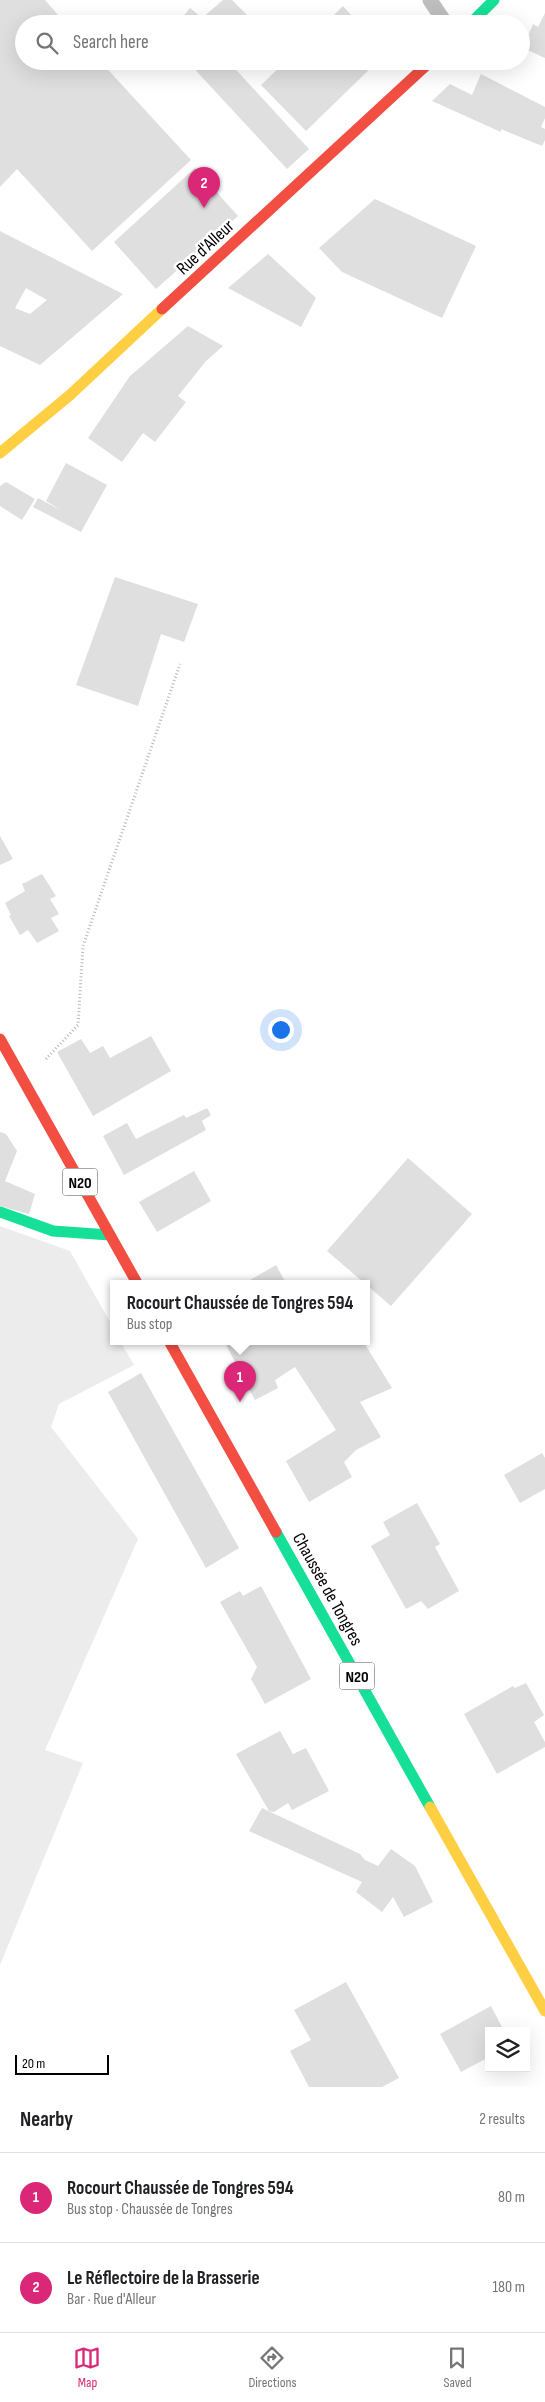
<!DOCTYPE html>
<html lang="en">
<head>
<meta charset="utf-8">
<style>
  :root { --surface:#fff; --page:#f2f2f2; --text:#202124; --muted:#757577; --line:#e0e0e0; --accent:#db2777 }
  body { margin:0; font-family:"Sofia Sans Condensed",sans-serif; background:var(--page); color:var(--text) }
  .controls { position:absolute; right:15px; bottom:15px; display:grid; overflow:hidden; border-radius:0px; box-shadow:0 5px 20px #0002 }
  .controls button { width:45px; height:45px; display:grid; place-items:center; padding:0; border:0; border-bottom:1px solid var(--line); background:var(--surface); color:var(--text); font:25px sans-serif }
  .scale { position:absolute; left:15px; bottom:12px; width:94px; box-sizing:border-box; padding-left:5px; border:2px solid #000; border-top:0; font-size:14px; line-height:18px; white-space:nowrap; color:#000; -webkit-text-stroke:4px #fff; paint-order:stroke }
  .you { position:absolute; left:280px; top:1029px; width:18px; height:18px; margin:-12px; border:4px solid #fff; border-radius:50%; background:#1a73e8; box-shadow:0 0 0 8px #1a73e833 }
  .badge { display:grid; place-items:center; width:32px; height:32px; border-radius:50%; background:var(--accent); color:#fff; font-size:16px; font-weight:700 }
  .pin { position:absolute; translate:-50% -41px; filter:drop-shadow(0 1px 2px #0008) }
  .pin::after { content:''; position:absolute; top:26px; width:18px; height:15px; background:inherit; clip-path:polygon(0 0,100% 0,50% 100%) }
  .popup { position:absolute; left:110px; top:1280px; width:260px; height:65px; box-sizing:border-box; display:grid; place-content:center; border-radius:0px; background:var(--surface); filter:drop-shadow(0 1px 4px #0005); font-size:16px; white-space:nowrap; color:var(--muted) }
  .popup b { font-size:19px; color:var(--text) }
  .popup::after { content:''; position:absolute; left:50%; top:100%; margin-left:-10px; border:10px solid transparent; border-top-color:var(--surface) }
  .list { margin:0; padding:0; list-style:none }
  h2 { display:flex; justify-content:space-between; align-items:center; height:65px; margin:0; padding:0 20px; font-size:21px }
  h2 small { font-size:16px; font-weight:400; color:var(--muted) }
  .list li { display:grid; grid-template-columns:32px 1fr auto; gap:15px; align-items:center; box-sizing:border-box; height:90px; padding:0 20px; border-top:1px solid var(--line) }
  .list b { display:block; font-size:19px; white-space:nowrap }
  .list p { margin:0; font-size:16px; white-space:nowrap; color:var(--muted) }
  .list em { font-size:16px; font-style:normal; color:var(--muted) }
  .icon { flex:none; width:28px; height:28px; fill:none; stroke:currentColor; stroke-width:2; stroke-linecap:round; stroke-linejoin:round }
  .map { position:relative; flex:none; width:545px; height:2087px; overflow:hidden }
  .search { position:absolute; background:var(--surface); box-shadow:0 5px 20px #0002; left:15px; right:15px; top:15px; height:55px; display:flex; align-items:center; gap:12px; box-sizing:border-box; padding:0 18px; border-radius:28px; color:var(--muted); font-size:19px }
  .sheet { height:245px; background:var(--surface) }
  nav { display:flex; justify-content:space-around; align-items:center; box-sizing:border-box; height:70px; border-top:1px solid var(--line); background:var(--surface); font-size:14px; color:var(--muted) }
  nav a { display:grid; justify-items:center; gap:2px }
  nav .on { color:var(--accent) }
  .map>svg:first-child { display:block }
</style>
</head>
<body>
<div class="map">
<svg width="545" height="2087" viewBox="0 0 545 2087">
  <rect width="100%" height="100%" fill="#fff"/>
  <path fill="#ececec" d="M0 1226 70 1251 114 1329V1341H120L134 1365 59 1404 51 1427 138 1539 45 1750 83 1763 0 1965Z"/>
  <path fill="#dfdfdf" fill-rule="evenodd" d="M0 0H45L66 24H24V61H100L191 160 92 251 17 169 0 187Z
    M223 0H232L254 22 251 24H177L190 8 202 18Z
    M343 6 359 24H325Z
    M545 13V58L523 48 533 24 538 27Z
    M187 61H228L309 149 287 169Z
    M286 61H378L306 131 261 85Z
    M481 74 545 107V118L541 127 545 129V140L542 146 501 129V132L432 101 450 84 472 95Z
    M195 168 238 216 156 289 114 242Z
    M375 199 476 246 442 318 342 272 319 248Z
    M0 231 123 294 40 365 0 346ZM26 288 47 300 30 314 15 308Z
    M268 254 316 298 301 327 228 288Z
    M188 326 223 346 206 361 178 396 186 402 155 442 143 433 122 462 88 438 130 376Z
    M66 463 107 485 81 532 33 507 38 498 62 511 46 501Z
    M6 482 35 499 22 520 0 506V486Z
    M115 577 198 604 184 642 161 634 138 706 76 685Z
    M0 836 13 859 0 865Z
    M42 874 56 896 50 899 59 914 51 918 59 931 37 943 28 930 20 935 9 916 11 915 5 903 25 891 22 884Z
    M151 1036 171 1071 93 1116 57 1052 81 1039 90 1053 103 1046 110 1058Z
    M207 1108 211 1115 202 1121 206 1130 124 1175 103 1136 127 1123 136 1139 184 1115 186 1118Z
    M0 1132 6 1134 17 1151 5 1181 35 1194 29 1214 0 1206Z
    M408 1158 472 1214 391 1306 327 1251Z
    M194 1171 211 1201 157 1232 139 1202Z
    M276 1265 286 1283H245Z
    M224 1341H363L392 1388 360 1402 381 1437 356 1450 344 1462 352 1477 309 1502 286 1461 336 1430 295 1367 275 1380 278 1388 255 1400Z
    M141 1373 239 1548 206 1568 108 1392Z
    M542 1453 545 1458V1489L520 1503 504 1475Z
    M417 1503 440 1544 435 1547 459 1591 428 1609 421 1601 406 1609 371 1546 390 1535 383 1522Z
    M261 1586 311 1679 265 1704 251 1679 257 1667 220 1602 240 1591 243 1596Z
    M526 1683 544 1715 534 1722 545 1742V1747L497 1774 464 1714 513 1686 515 1688Z
    M280 1731 293 1754 306 1748 329 1791 292 1810 288 1803 274 1812 269 1811 236 1754Z
    M262 1808 360 1854 365 1860 378 1866 391 1849 415 1866 433 1902 404 1917 393 1897 382 1912 356 1892 362 1882 249 1831Z
    M346 1982 399 2078 382 2087H309L290 2051 311 2040 294 2010Z
    M491 2006 504 2031H489V2057L461 2072 440 2034Z"/>
  <g fill="none" stroke-linecap="round" stroke-linejoin="round">
    <path stroke="#b9b9b9" stroke-width="3" stroke-dasharray="1 2.5" stroke-linecap="butt" d="M46 1059 78 1025 83 946 180 664"/>
    <path stroke="#bebebe" stroke-width="15" d="M430 0 446 24"/>
    <path stroke="#16e098" stroke-width="11" d="M470 24 494 0
      M0 1212 53 1231 110 1235
      M276 1532 430 1807"/>
    <path stroke="#ffcf43" stroke-width="11" d="M0 453 70 395 162 309
      M430 1807 545 2011"/>
    <path stroke="#f24e42" stroke-width="11" d="M162 309 431 61
      M0 1039 137 1283
      M169 1341 276 1532"/>
  </g>
  <g text-anchor="middle" stroke-width="5" stroke-linejoin="round" paint-order="stroke">
    <g fill="#fff" stroke="#4c4c4c" stroke-width="1">
      <rect x="62.5" y="1168.5" width="35" height="27" rx="4"/>
      <rect x="339.5" y="1662.5" width="35" height="27" rx="4"/>
    </g>
    <g font-size="16" font-weight="bold" fill="#000">
      <text x="80" y="1188">N20</text>
      <text x="357" y="1682">N20</text>
    </g>
    <g font-size="18" fill="#000" stroke="#fff">
      <text transform="translate(205 247) rotate(-43)" y="6">Rue d'Alleur</text>
      <text transform="translate(328 1589) rotate(61)" y="6">Chaussée de Tongres</text>
    </g>
  </g>
</svg>
<div class="controls">
<button><svg class="icon" aria-label="layers" viewBox="0 0 24 24"><path d="M12 4l9 5-9 5-9-5zM3 14l9 5 9-5"/></svg></button>
</div>
<div class="scale">20 m</div>
<div class="you"></div>
<div class="pin badge" style="left:240px;top:1402px">1</div>
<div class="popup"><b>Rocourt Chaussée de Tongres 594</b>Bus stop</div>
<div class="pin badge" style="left:204px;top:208px">2</div>
<div class="search"><svg class="icon" aria-label="search" viewBox="0 0 24 24"><circle cx="10" cy="10" r="6"/><path d="M15 15l6 6"/></svg>Search here</div>
</div>
<section class="sheet">
<h2>Nearby<small>2 results</small></h2>
<ul class="list">
<li><span class="badge">1</span><div><b>Rocourt Chaussée de Tongres 594</b><p>Bus stop · Chaussée de Tongres</p></div><em>80 m</em></li>
<li><span class="badge">2</span><div><b>Le Réflectoire de la Brasserie</b><p>Bar · Rue d'Alleur</p></div><em>180 m</em></li>
</ul>
</section>
<nav>
<a class="on"><svg class="icon" aria-label="map" viewBox="0 0 24 24"><path d="M3 6l6-2 6 2 6-2v14l-6 2-6-2-6 2zM9 4v14M15 6v14"/></svg>Map</a>
<a><svg class="icon" aria-label="directions" viewBox="0 0 24 24"><path d="M12 3l9 9-9 9-9-9zM9 14v-3h6M13 9l2 2-2 2"/></svg>Directions</a>
<a><svg class="icon" aria-label="saved" viewBox="0 0 24 24"><path d="M7 4h10v16l-5-4-5 4z"/></svg>Saved</a>
</nav>
</body>
</html>
